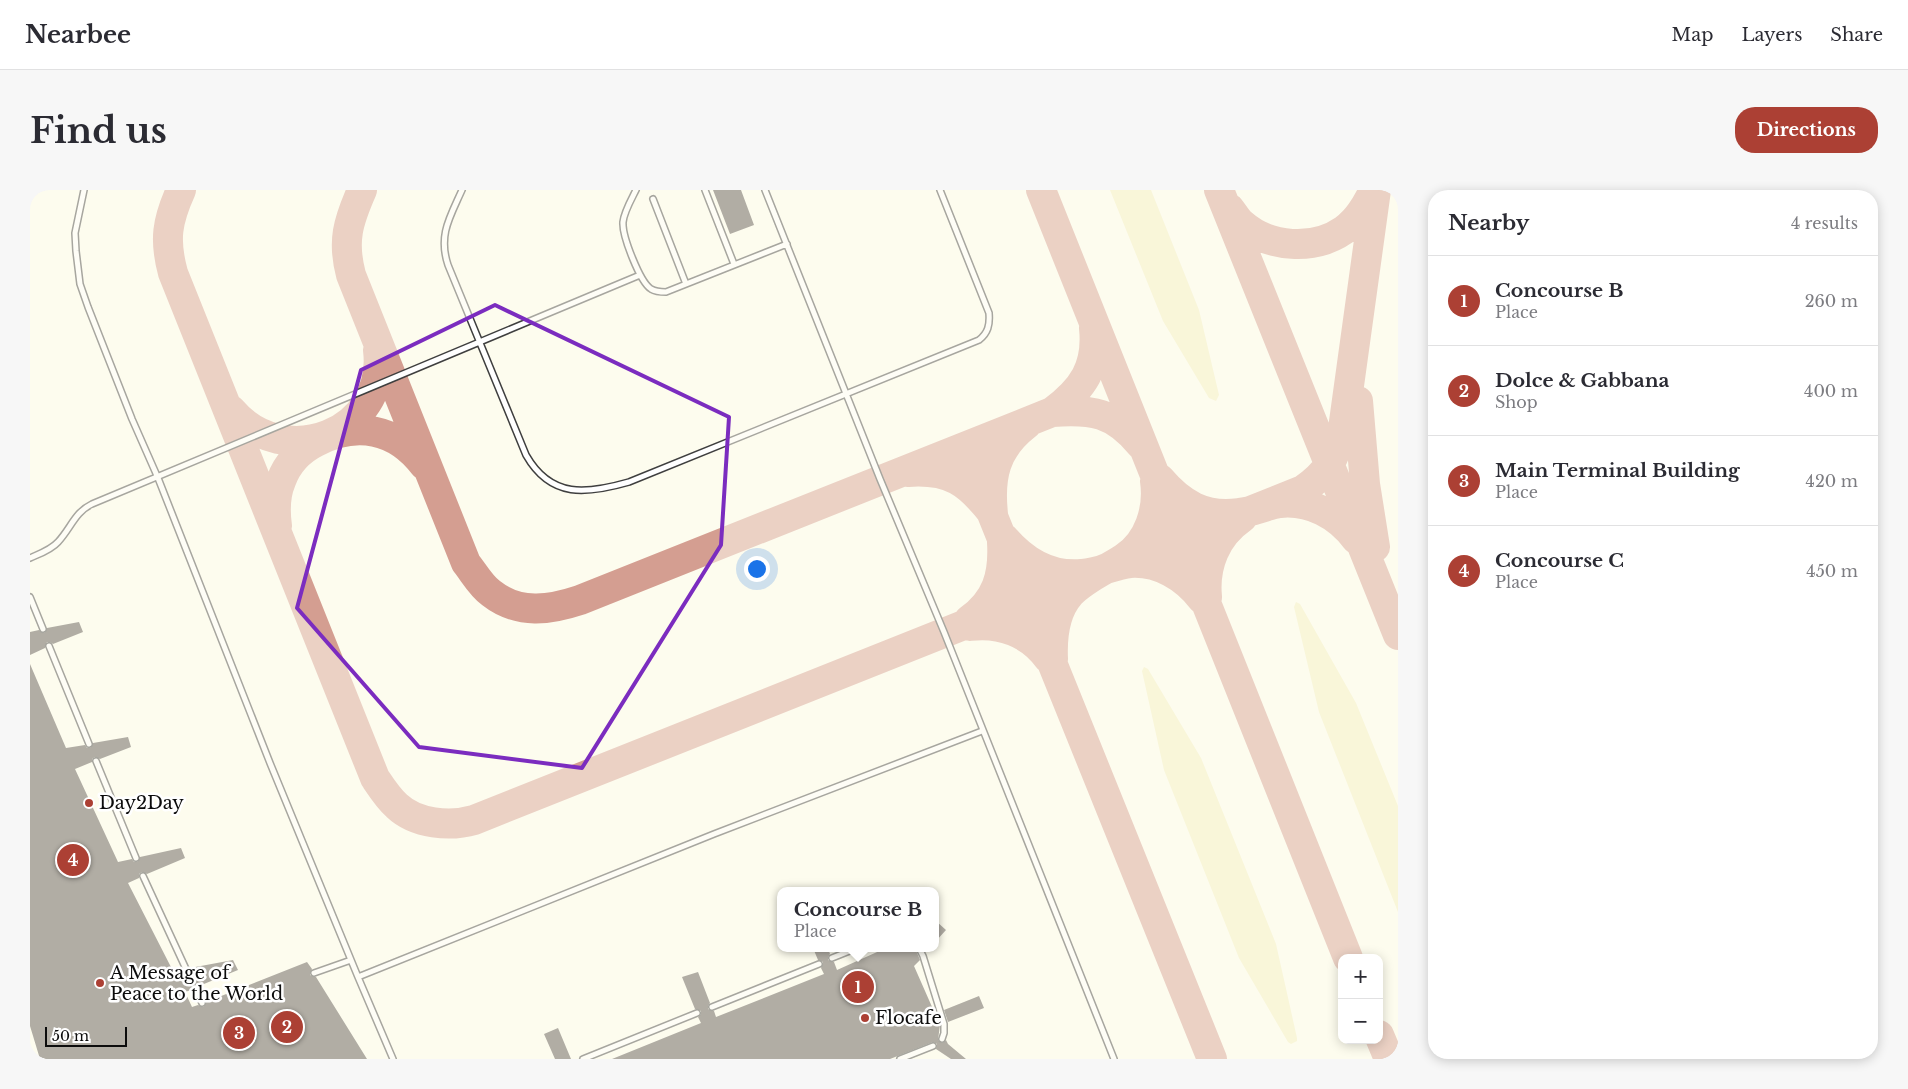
<!DOCTYPE html>
<html lang="en">
<head>
<meta charset="utf-8">
<style>
  :root { --surface:#fff; --page:#f7f7f7; --text:#2b2b33; --muted:#7c7c81; --line:#e1e1e2; --accent:#ac4034 }
  body { margin:0; font-family:"Libre Baskerville",serif; background:var(--page); color:var(--text) }
  .controls { position:absolute; right:15px; bottom:15px; display:grid; overflow:hidden; border-radius:10px; box-shadow:0 2px 12px #0003 }
  .controls button { width:45px; height:45px; display:grid; place-items:center; padding:0; border:0; border-bottom:1px solid var(--line); background:var(--surface); color:var(--text); font:25px sans-serif }
  .scale { position:absolute; left:15px; bottom:12px; width:82px; box-sizing:border-box; padding-left:5px; border:2px solid #0c0c0c; border-top:0; font-size:14px; line-height:18px; white-space:nowrap; color:#0c0c0c; -webkit-text-stroke:4px #fff; paint-order:stroke }
  .you { position:absolute; left:726px; top:378px; width:18px; height:18px; margin:-12px; border:4px solid #fff; border-radius:50%; background:#1a73e8; box-shadow:0 0 0 8px #1a73e833 }
  .badge { display:grid; place-items:center; width:32px; height:32px; border-radius:50%; background:var(--accent); color:#fff; font-size:16px; font-weight:700 }
  .pin { position:absolute; translate:-50% -50%; border:2px solid #fff; box-shadow:0 1px 5px #0006 }
  .popup { position:absolute; left:747px; top:697px; width:162px; height:65px; box-sizing:border-box; display:grid; place-content:center; border-radius:10px; background:var(--surface); filter:drop-shadow(0 1px 4px #0005); font-size:16px; white-space:nowrap; color:var(--muted) }
  .popup b { font-size:19px; color:var(--text) }
  .popup::after { content:''; position:absolute; left:50%; top:100%; margin-left:-10px; border:10px solid transparent; border-top-color:var(--surface) }
  .list { margin:0; padding:0; list-style:none }
  h2 { display:flex; justify-content:space-between; align-items:center; height:65px; margin:0; padding:0 20px; font-size:21px }
  h2 small { font-size:16px; font-weight:400; color:var(--muted) }
  .list li { display:grid; grid-template-columns:32px 1fr auto; gap:15px; align-items:center; box-sizing:border-box; height:90px; padding:0 20px; border-top:1px solid var(--line) }
  .list b { display:block; font-size:19px; white-space:nowrap }
  .list p { margin:0; font-size:16px; white-space:nowrap; color:var(--muted) }
  .list em { font-size:16px; font-style:normal; color:var(--muted) }
  .map { position:relative; flex:none; width:1368px; height:869px; overflow:hidden; border-radius:20px }
  header { display:flex; align-items:center; gap:30px; box-sizing:border-box; height:70px; padding:0 25px; background:var(--surface); border-bottom:1px solid var(--line) }
  header strong { font-size:24px }
  nav { display:flex; gap:28px; margin-inline-start:auto; font-size:18px }
  .intro { display:flex; align-items:center; justify-content:space-between; box-sizing:border-box; height:120px; padding:0 30px }
  h1 { margin:0; font-size:35px }
  .button { padding:12px 22px; border-radius:20px; background:var(--accent); color:#fff; font-size:18px; font-weight:700 }
  main { display:flex; gap:30px; padding:0 30px }
  aside { flex:1; background:var(--surface); border-radius:20px; box-shadow:0 2px 12px #0003 }
  .map>svg:first-child { display:block }
</style>
</head>
<body>
<header>
<strong>Nearbee</strong>
<nav><a>Map</a><a>Layers</a><a>Share</a></nav>
</header>
<div class="intro"><h1>Find us</h1><a class="button">Directions</a></div>
<main>
<div class="map">
<svg width="1368" height="869" viewBox="0 0 1368 869">
  <rect width="100%" height="100%" fill="#fdfcee"/>
  <path fill="#f3efbf" d="M1080 0H1121L1169 120 1189 205 1186 211 1179 208 1133 131Z
    M1266 412 1270 414 1326 513 1368 616V722L1289 522 1264 417Z
    M1114 477 1118 479 1171 568 1246 754 1267 848V851L1261 854 1258 852 1209 768 1134 580 1112 481Z"/>
  <g fill="none" stroke-linecap="round" stroke-linejoin="round">
    <path stroke="#d49e91" stroke-width="30" d="M151 0C137 31 134 50 143 83L345 588C351 597 358 608 367 616 386 634 420 637 444 630L1273 300C1298 283 1305 268 1313 239L1346 0
      M332 0C318 32 312 51 321 85L436 373C444 383 451 396 461 403 489 425 520 420 550 410L1022 222
      M1011 0 1318 768
      M1189 0 1368 445
      M1200 19C1204 24 1207 30 1212 34 1239 58 1284 61 1314 40 1328 30 1336 16 1344 0
      M1064 138C1068 177 1053 199 1022 222 1062 219 1084 222 1111 255
      M1328 211 1335 294 1345 357
      M201 220C254 283 358 243 348 160
      M935 257 1182 869
      M878 282C920 279 938 292 963 324 959 287 965 259 996 235
      M1130 289C1151 314 1175 328 1209 323 1223 322 1236 315 1250 313 1280 310 1308 325 1326 349
      M247 336C245 321 245 305 251 291 257 274 270 260 286 252 326 231 366 238 394 275
      M975 349C995 372 1020 387 1052 384 1068 383 1084 375 1100 373 1129 371 1155 387 1172 409
      M1177 407C1174 375 1186 346 1212 328
      M939 430C967 410 974 385 972 352
      M940 436C970 432 1000 443 1018 468
      M1023 469C1022 447 1025 421 1040 404 1055 388 1076 380 1094 368 1119 352 1129 319 1125 291
      M1349 845 1359 869"/>
  </g>
  <path fill="#544f4a" d="M683 0H711L724 35 700 44Z
    M49 432 53 442 23 454 20 452H17L15 458 0 465V442L9 440 14 443 17 438Z
    M0 474 36 558 55 555 57 558H60L63 553 98 547 101 557 70 569 65 567 62 569V572L45 579 88 672 102 669 104 672H107L110 667 151 658 155 668 117 684 112 682 109 684V688L98 693 143 781 151 780 154 783H157L160 778 203 770 208 780 169 796 164 794 161 796V800L155 802 162 817 168 815 173 817 176 812 277 772 282 779 280 785 286 787 337 869H10L0 836Z
    M906 731 916 740 906 751Z
    M783 758H798L800 764 798 767V770L804 772 807 780 856 758H885L890 770 884 776 910 835 908 850 912 853 916 850 918 854 936 869H921L906 859 907 854 903 852 860 869H582L671 833 668 827 671 824V821L665 819 652 787 668 782 680 813 678 816V819L684 821 686 827 794 784 791 778 793 772 788 770Z
    M949 806 954 818 918 832 914 820Z
    M528 838 541 869H525L514 844Z"/>
  <g fill="none" stroke-linecap="round" stroke-linejoin="round">
    <defs>
      <path id="service" d="M54 0 45 43 46 61 50 94 58 117 102 229 128 288 240 573 328 787 684 644 952 541
        M432 0C420 27 408 45 418 75L496 265C521 309 557 304 599 292L949 150C958 143 960 135 959 123L910 0
        M606 0C601 10 594 22 593 32 592 46 610 92 621 99 626 102 631 102 636 102L757 54
        M675 0 704 74
        M735 0 850 289 914 442 1084 869
        M623 9 656 94
        M0 368C9 364 21 360 28 352 41 338 45 322 62 314L610 85
        M0 407 13 439
        M19 456 59 554
        M66 571 106 668
        M113 686 156 779
        M889 758 893 766 914 834V843L912 849
        M802 768 827 758
        M284 783 321 770
        M328 787 363 869
        M165 798 172 813
        M682 817 789 774
        M553 869 667 823
        M870 869 903 856"/>
    </defs>
    <use href="#service" stroke="#3f3f3f" stroke-width="8"/>
    <use href="#service" stroke="#fff" stroke-width="5"/>
  </g>
  <path d="M0 0H1368V869H0ZM465 115 699 227 691 355 552 578 389 557 267 418 331 180Z" fill="#fdfcee" fill-opacity=".55" fill-rule="evenodd"/>
  <path fill="none" stroke="#7b2cbf" stroke-width="4" stroke-linejoin="round" d="M465 115 699 227 691 355 552 578 389 557 267 418 331 180Z"/>
  <g fill="#ac4034" stroke="#fff" stroke-width="2">
    <circle cx="59" cy="613" r="5"/>
    <circle cx="70" cy="793" r="5"/>
    <circle cx="835" cy="828" r="5"/>
  </g>
  <g text-anchor="middle" stroke-width="5" stroke-linejoin="round" paint-order="stroke">
    <g font-size="18" fill="#0c0c0c" stroke="#fff" text-anchor="start">
      <text x="69" y="619">Day2Day</text>
      <text x="80" y="789">A Message of<tspan x="80" dy="21">Peace to the World</tspan></text>
      <text x="845" y="834">Flocafe</text>
    </g>
  </g>
</svg>
<div class="controls">
<button>+</button>
<button>−</button>
</div>
<div class="scale">50 m</div>
<div class="you"></div>
<div class="pin badge" style="left:828px;top:797px">1</div>
<div class="popup"><b>Concourse B</b>Place</div>
<div class="pin badge" style="left:257px;top:837px">2</div>
<div class="pin badge" style="left:209px;top:843px">3</div>
<div class="pin badge" style="left:43px;top:670px">4</div>
</div>
<aside>
<h2>Nearby<small>4 results</small></h2>
<ul class="list">
<li><span class="badge">1</span><div><b>Concourse B</b><p>Place</p></div><em>260 m</em></li>
<li><span class="badge">2</span><div><b>Dolce &amp; Gabbana</b><p>Shop</p></div><em>400 m</em></li>
<li><span class="badge">3</span><div><b>Main Terminal Building</b><p>Place</p></div><em>420 m</em></li>
<li><span class="badge">4</span><div><b>Concourse C</b><p>Place</p></div><em>450 m</em></li>
</ul>
</aside>
</main>
</body>
</html>
